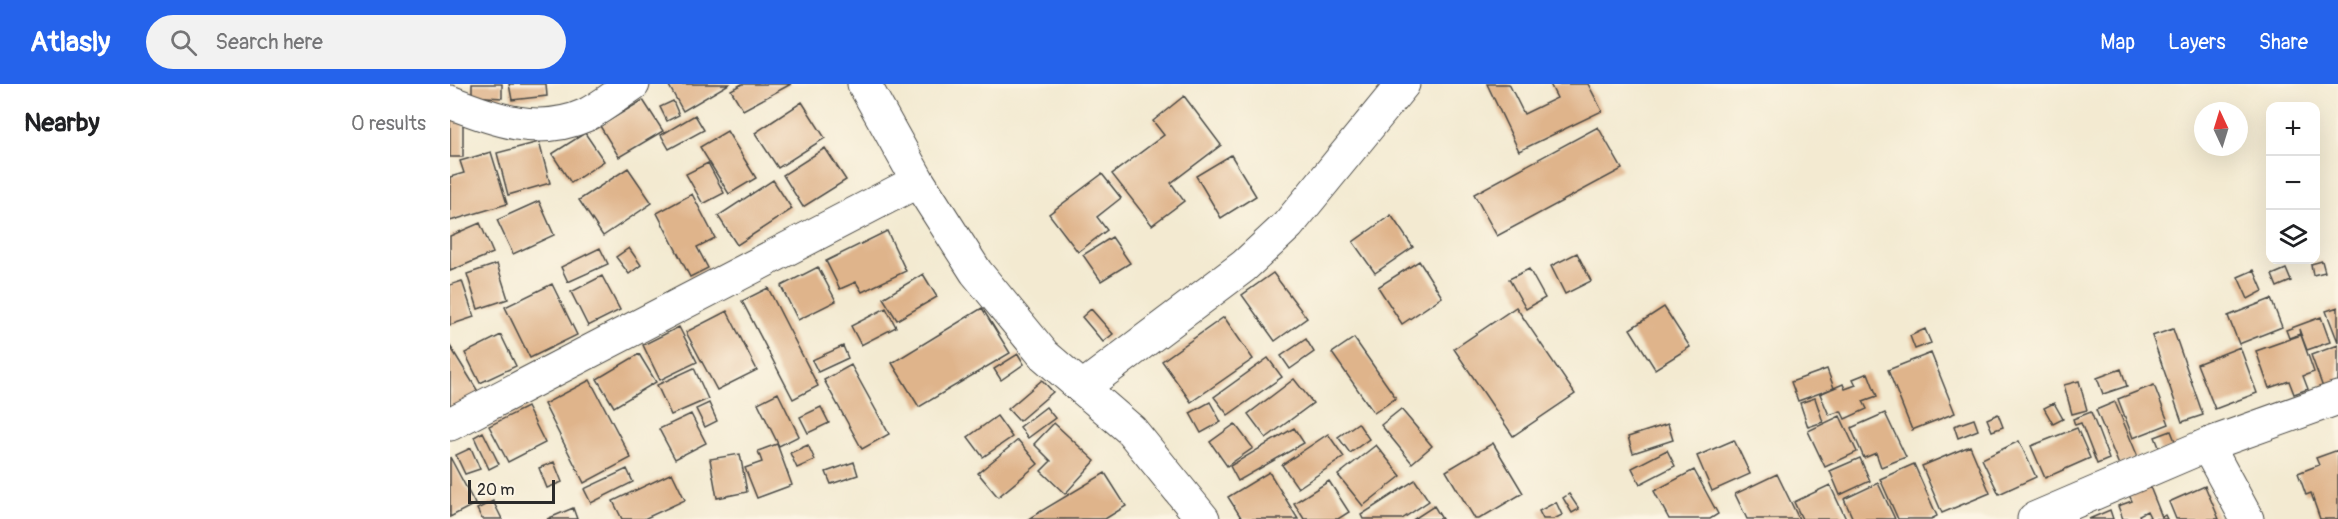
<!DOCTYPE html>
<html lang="en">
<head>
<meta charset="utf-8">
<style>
  :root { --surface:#fff; --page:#f2f2f2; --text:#202124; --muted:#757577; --line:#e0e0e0; --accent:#2563eb }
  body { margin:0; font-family:Pangolin,sans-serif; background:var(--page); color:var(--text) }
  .controls { position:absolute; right:18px; top:18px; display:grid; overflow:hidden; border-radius:12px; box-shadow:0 6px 24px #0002 }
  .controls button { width:54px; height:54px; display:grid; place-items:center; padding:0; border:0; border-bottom:2px solid var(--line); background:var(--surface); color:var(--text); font:30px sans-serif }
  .compass { position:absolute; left:1744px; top:18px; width:54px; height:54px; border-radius:50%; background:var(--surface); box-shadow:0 6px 24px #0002; rotate:356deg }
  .scale { position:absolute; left:18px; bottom:15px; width:87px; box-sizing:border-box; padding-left:6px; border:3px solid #2b2b2b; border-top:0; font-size:16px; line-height:21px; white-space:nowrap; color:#2b2b2b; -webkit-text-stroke:4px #fcf5e5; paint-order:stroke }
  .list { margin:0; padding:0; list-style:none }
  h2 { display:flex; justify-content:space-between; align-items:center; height:78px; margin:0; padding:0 24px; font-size:26px }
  h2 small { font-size:20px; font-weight:400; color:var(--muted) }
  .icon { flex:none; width:33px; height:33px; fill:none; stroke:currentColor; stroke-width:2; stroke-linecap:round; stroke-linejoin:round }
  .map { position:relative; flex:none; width:1888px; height:435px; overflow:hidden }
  header { display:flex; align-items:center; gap:36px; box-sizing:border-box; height:84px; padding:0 30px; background:var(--accent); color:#fff }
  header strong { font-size:28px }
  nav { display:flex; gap:33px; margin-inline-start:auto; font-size:21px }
  .search { width:420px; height:54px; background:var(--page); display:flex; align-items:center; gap:15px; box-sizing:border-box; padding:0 21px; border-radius:33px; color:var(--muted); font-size:22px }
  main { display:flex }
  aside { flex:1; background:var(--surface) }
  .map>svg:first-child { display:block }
</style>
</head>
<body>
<header>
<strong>Atlasly</strong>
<div class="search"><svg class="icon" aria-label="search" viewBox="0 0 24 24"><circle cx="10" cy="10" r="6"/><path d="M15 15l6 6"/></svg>Search here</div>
<nav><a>Map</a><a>Layers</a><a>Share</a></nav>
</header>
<main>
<aside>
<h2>Nearby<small>0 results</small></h2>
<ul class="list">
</ul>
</aside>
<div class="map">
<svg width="1888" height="435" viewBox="0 0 1888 435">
  <rect width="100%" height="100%" fill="#fcf5e5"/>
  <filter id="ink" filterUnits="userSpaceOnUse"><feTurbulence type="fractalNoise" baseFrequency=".0167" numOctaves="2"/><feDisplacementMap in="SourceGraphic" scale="12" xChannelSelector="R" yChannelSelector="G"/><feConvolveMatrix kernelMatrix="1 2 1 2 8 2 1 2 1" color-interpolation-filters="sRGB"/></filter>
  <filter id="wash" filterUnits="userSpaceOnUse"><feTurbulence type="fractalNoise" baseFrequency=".008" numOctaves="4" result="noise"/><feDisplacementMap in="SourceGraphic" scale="24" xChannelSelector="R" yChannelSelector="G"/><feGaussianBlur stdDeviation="1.35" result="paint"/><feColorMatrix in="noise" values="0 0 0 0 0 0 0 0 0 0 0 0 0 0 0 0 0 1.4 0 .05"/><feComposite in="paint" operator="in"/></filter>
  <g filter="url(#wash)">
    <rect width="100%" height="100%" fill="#f3ead1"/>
    <g id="blocks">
      <path fill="#dfb48b" d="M22 0H52V14L22 12Z
        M59 0H96L97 12 62 16Z
        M218 0H279L233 27Z
        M292 0H341L293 26 281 6Z
        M1037 0H1059L1074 30 1107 14 1100 0H1138L1152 27 1069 67Z
        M734 12 771 61 721 99 734 117 702 141 662 90 714 51 703 37Z
        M193 16 213 47 169 73 150 42Z
        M223 17 229 31 217 37 210 23Z
        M352 18 375 54 328 84 305 49Z
        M0 29H13V73H0Z
        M245 31 254 46 219 65 211 51Z
        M1148 43 1172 85 1047 152 1024 110Z
        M277 47 306 94 279 110 250 63Z
        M135 49 154 77 121 99 102 70Z
        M89 58 100 99 58 111 47 69Z
        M375 64 396 96 353 123 333 91Z
        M41 68 57 120 0 137V93L14 89 10 77Z
        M781 71 806 112 771 134 746 92Z
        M258 79 274 109 253 120 236 90Z
        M178 84 202 119 153 152 129 116Z
        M652 90 671 114 647 133 657 146 628 168 599 130Z
        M323 96 342 125 287 161 268 132Z
        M242 110 265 154 247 163 258 184 240 193 207 129Z
        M89 117 104 151 63 170 47 136Z
        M941 131 963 163 925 189 903 158Z
        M30 139 43 169 0 187V152Z
        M437 147 456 187 412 208 406 198 390 205 376 177Z
        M662 153 680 179 651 197 633 171Z
        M150 164 158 180 118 198 111 183Z
        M179 164 191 181 179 190 166 173Z
        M1127 169 1141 197 1115 210 1101 182Z
        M969 177 992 213 952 240 928 203Z
        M1872 177 1875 188 1863 191 1861 180Z
        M47 180 58 215 28 225 17 190Z
        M368 183 386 217 348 236 331 202Z
        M1079 185 1095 214 1076 225 1059 195Z
        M1836 185 1841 197 1827 203 1822 191Z
        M1804 186 1813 207 1798 215 1788 193Z
        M823 189 857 234 825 257 792 211Z
        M473 190 487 213 447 236 433 214Z
        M152 192 170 226 138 242 121 208Z
        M12 197 24 233 0 241V201Z
        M102 200 127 251 80 274 55 223Z
        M318 204 368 302 343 315 292 217Z
        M1821 215 1832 243 1789 260 1778 232Z
        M1066 223 1125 310 1063 352 1004 265Z
        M1214 223 1240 263 1205 285 1180 245Z
        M1888 223V258L1876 227Z
        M436 224 446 243 411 261 401 242Z
        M532 224 560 269 469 323 442 279Z
        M641 225 663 250 653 258 632 233Z
        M277 227 307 286 267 306 236 248Z
        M774 233 803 275 741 318 712 277Z
        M1871 233 1880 258 1857 266 1849 245 1850 250 1839 254 1836 246Z
        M229 243 247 278 210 296 193 261Z
        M1475 245 1481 259 1465 265 1460 252Z
        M1723 245 1753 331 1732 338 1702 252Z
        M51 251 66 282 30 299 15 269Z
        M1851 251 1864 288 1853 292 1858 305 1844 310 1839 297 1819 304 1806 267Z
        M904 254 946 314 924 329 882 269Z
        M856 255 864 268 840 285 831 272Z
        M1888 261V305L1875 309 1861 271Z
        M0 262 29 309 0 326Z
        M393 262 398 274 368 288 362 276Z
        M1790 263 1807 309 1765 325 1747 280Z
        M1481 269 1505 329 1462 346 1438 286Z
        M189 270 206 298 164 323 147 295Z
        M568 270 574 280 551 296 544 285Z
        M818 274 832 293 778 331 764 313Z
        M401 281 439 350 412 365 374 296Z
        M244 284 258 315 221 331 207 301Z
        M1377 285 1384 304 1348 317 1341 298Z
        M1671 285 1677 302 1653 310 1647 294Z
        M1418 289 1427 312 1413 317 1417 325 1395 335 1391 327 1379 331 1370 310 1393 300 1395 305 1406 301 1403 295Z
        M844 295 863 319 816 354 798 330Z
        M140 296 181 374 134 399 94 320Z
        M592 296 603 308 569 337 558 325Z
        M1629 297 1637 326 1622 330 1614 301Z
        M1704 301 1719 340 1683 354 1668 315Z
        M328 309 349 352 329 362 308 319Z
        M1365 314 1373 338 1358 343 1350 319Z
        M760 318 771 338 751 349 740 329Z
        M1665 318 1688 373 1669 381 1646 326Z
        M259 319 267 337 255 343 246 325Z
        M1604 319 1613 335 1603 340 1594 324Z
        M77 323 95 359 58 378 39 342Z
        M371 323 379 339 358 349 350 333Z
        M596 323 605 334 578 354 570 343Z
        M951 325 982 362 962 379 931 341Z
        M1641 328 1659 375 1647 380 1631 339 1625 341 1623 335Z
        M1435 329 1456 373 1431 383 1426 369 1414 374 1401 344Z
        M241 330 256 359 225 375 209 345Z
        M1548 330 1553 343 1542 347 1537 335Z
        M547 332 562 353 533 373 518 353Z
        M1390 332 1407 368 1375 383 1358 347Z
        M1524 335 1528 346 1508 354 1504 342Z
        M604 339 645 377 615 410 591 387 601 377 584 360Z
        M908 339 919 355 900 369 888 353Z
        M785 340 803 364 777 382 760 358Z
        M1218 340 1223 356 1183 369 1178 353Z
        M844 344 854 359 788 397 780 382Z
        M1627 344 1640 374 1595 394 1581 362Z
        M1721 347 1727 362 1711 368 1705 353Z
        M33 348 49 380 39 385 24 353Z
        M878 350 894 373 848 404 832 381Z
        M568 356 588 380 548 413 528 389Z
        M1284 356 1300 390 1262 407 1247 372Z
        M1569 357 1586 393 1549 410 1532 375Z
        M1043 359 1073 409 1029 435H1025L996 387Z
        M327 360 342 401 307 414 295 384 312 378 308 367Z
        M358 361 365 376 347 384 340 369Z
        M926 361 951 392 913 422 888 391Z
        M1520 362 1540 409 1492 429 1472 382Z
        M21 364 30 385 15 390 6 371Z
        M1217 366 1225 382 1190 400 1182 384Z
        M1888 366V435H1870L1861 409 1856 411 1848 389 1869 381 1866 374Z
        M290 370 297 408 267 414 260 375Z
        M0 373 25 420 0 433Z
        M1410 374 1420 397 1390 411 1380 387Z
        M104 378 112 398 97 404 89 384Z
        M404 378 408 391 381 400 376 388Z
        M1464 380 1487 432 1481 435H1448L1430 395Z
        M177 385 183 398 141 419 134 405Z
        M1244 386 1268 430 1260 435H1219L1204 407Z
        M819 388 848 435H792L778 413Z
        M222 389 235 416 194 435H172L163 417Z
        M655 389 676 422 655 435H578Z
        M1327 390 1349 435H1297L1285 410Z
        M965 396 979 417 952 435H913L911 431Z
        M879 397 899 428 888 435H854L844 419Z
        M1428 399 1445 435H1403L1394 415Z
        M1380 401 1396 435H1352L1344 418Z
        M1755 402 1769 435H1726L1719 418Z
        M1700 403 1712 433 1715 431 1717 435H1696L1700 433 1697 427 1689 431 1691 435H1673L1668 422 1682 417 1679 411Z
        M1119 410 1129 425 1122 429 1113 414Z
        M43 417 52 435H32L27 425Z
        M1106 418 1112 431 1104 435H1093L1089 427Z
        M984 422 992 435H964Z
        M123 424 127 435H97Z
        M1660 426 1663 435H1639Z"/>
    </g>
  </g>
  <g filter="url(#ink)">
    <use href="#blocks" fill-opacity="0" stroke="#494844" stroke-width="1.5"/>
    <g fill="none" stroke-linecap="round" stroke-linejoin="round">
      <defs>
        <path id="street" d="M0 18C45 36 89 52 136 31 152 23 168 10 183 0
          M632 304 794 182 838 141 953 0
          M1757 361 1797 435
          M1584 435 1757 361 1888 314"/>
        <path id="secondary" d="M414 0 468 97 526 188 594 271 681 346 753 435
          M0 340 468 97"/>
      </defs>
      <use href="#street" stroke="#494844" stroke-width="35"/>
      <use href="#secondary" stroke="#494844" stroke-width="35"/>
      <use href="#street" stroke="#fff" stroke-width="33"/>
      <use href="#secondary" stroke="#fff" stroke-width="33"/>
    </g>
  </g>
</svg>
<div class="controls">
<button>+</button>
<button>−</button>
<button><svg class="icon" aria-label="layers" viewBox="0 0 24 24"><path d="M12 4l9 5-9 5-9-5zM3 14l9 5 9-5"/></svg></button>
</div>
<svg class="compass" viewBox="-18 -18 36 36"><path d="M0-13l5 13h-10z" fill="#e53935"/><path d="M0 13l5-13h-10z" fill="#757577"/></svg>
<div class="scale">20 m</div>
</div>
</main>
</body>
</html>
